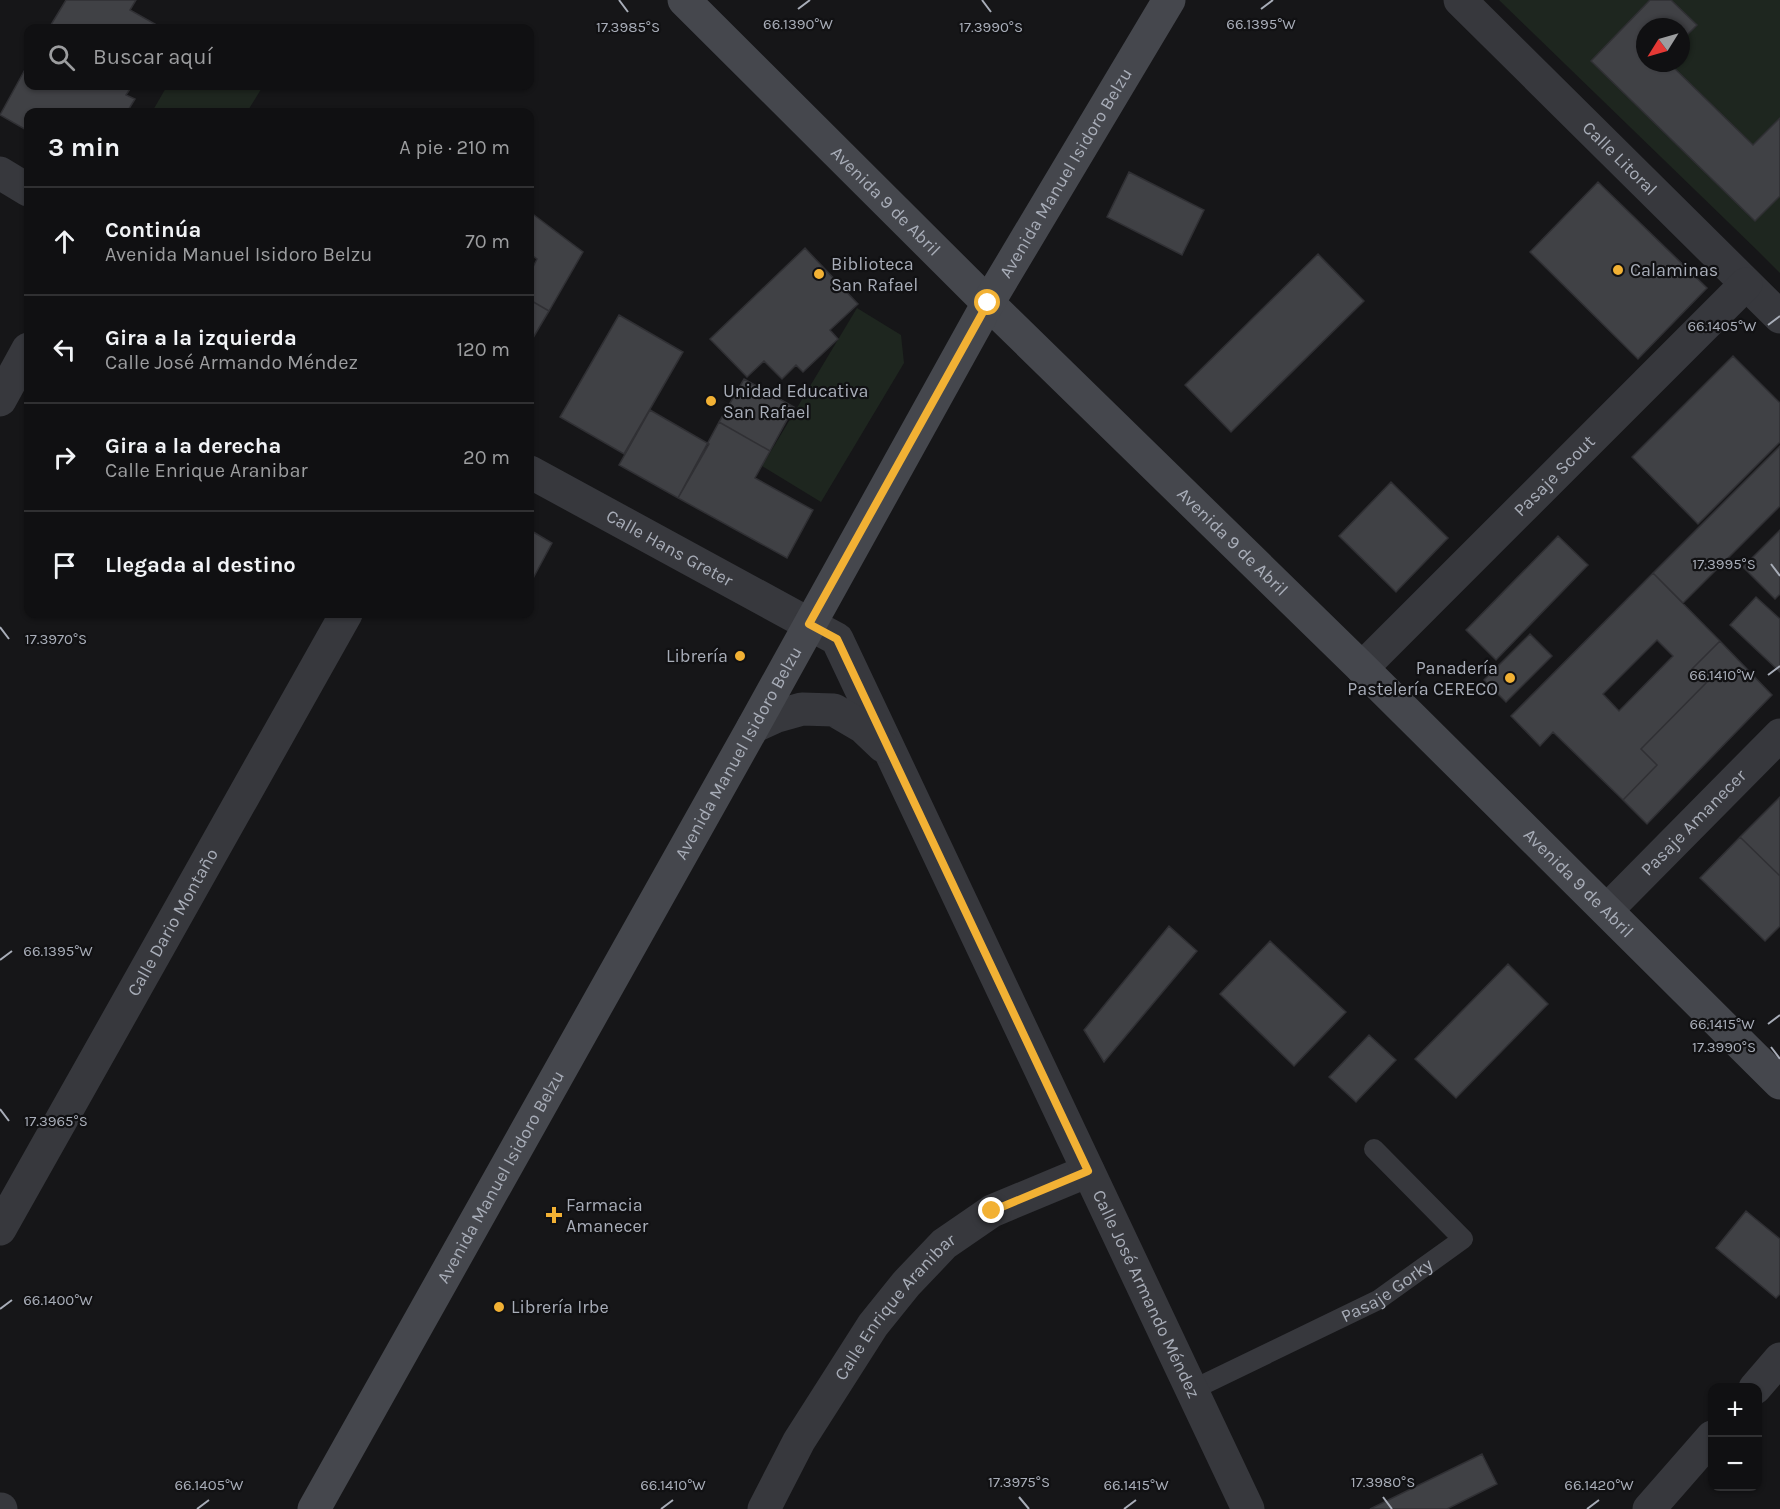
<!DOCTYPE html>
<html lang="es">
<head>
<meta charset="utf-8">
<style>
  :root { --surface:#101012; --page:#1e1e20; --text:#f1f3f6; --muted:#9c9d9f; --line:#303032 }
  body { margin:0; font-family:Karla,sans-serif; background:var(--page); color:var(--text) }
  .controls { position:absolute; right:18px; bottom:18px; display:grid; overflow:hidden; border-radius:12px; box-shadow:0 2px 4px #0004 }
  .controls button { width:54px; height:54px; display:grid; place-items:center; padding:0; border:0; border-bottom:2px solid var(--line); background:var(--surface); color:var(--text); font:30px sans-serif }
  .compass { position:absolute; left:1636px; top:18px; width:54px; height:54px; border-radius:50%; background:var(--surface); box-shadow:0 2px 4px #0004; rotate:233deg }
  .stop { position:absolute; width:18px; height:18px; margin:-14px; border:4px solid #f2b134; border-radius:50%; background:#fff }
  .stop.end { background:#f2b134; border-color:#fff; box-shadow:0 2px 6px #0008 }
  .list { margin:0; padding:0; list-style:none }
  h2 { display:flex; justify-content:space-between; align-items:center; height:78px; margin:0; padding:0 24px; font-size:26px }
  h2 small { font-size:20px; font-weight:400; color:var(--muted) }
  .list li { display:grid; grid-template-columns:39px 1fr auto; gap:18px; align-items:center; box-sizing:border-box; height:108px; padding:0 24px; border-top:2px solid var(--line) }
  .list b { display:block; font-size:22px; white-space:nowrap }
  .list p { margin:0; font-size:20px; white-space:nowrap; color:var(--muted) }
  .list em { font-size:20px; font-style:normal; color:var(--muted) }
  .icon { flex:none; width:33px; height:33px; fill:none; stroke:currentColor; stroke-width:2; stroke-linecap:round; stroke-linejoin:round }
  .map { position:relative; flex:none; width:1780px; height:1509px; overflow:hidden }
  .search { position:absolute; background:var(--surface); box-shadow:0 2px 4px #0004; left:24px; top:24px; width:510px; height:66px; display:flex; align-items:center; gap:15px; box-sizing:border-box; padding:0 21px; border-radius:12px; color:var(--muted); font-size:22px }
  .panel { position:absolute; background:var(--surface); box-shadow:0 2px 4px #0004; left:24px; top:108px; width:510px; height:510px; border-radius:12px }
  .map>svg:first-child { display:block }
</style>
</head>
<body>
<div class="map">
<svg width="1780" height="1509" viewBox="0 0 1780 1509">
  <rect width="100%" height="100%" fill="#161618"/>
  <path fill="#1e261f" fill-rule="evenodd" d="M1499 0H1780V273L1759 252ZM1645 27H1681V63H1645Z
    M167 86H263L247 112H152Z
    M857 308 901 335 904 363 821 502 762 466Z"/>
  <path fill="#404145" stroke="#303034" stroke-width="1.5" fill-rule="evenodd" d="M66 0H136L130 10 162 28H49Z
    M1650 0H1671L1697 25 1681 41V27H1645V63H1669L1753 145 1780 118V196L1755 221 1591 61Z
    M28 64V86H132L126 95 135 99 127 112H28V131L0 115Z
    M1129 172 1204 210 1182 255 1107 217Z
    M1598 182 1707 288 1638 359 1530 252Z
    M530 212 583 252 549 311 530 300V273L537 259 530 254Z
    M805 248 858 304 830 330 838 339 803 372 796 365 782 379 764 361 747 377 710 339Z
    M1318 254 1364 301 1231 432 1185 385Z
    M530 300 549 311 530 343Z
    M619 315 683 352 624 454 560 417Z
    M1733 356 1780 403V442L1698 524 1632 457Z
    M744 379 794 407 770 451 719 422Z
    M650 410 709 444 678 498 619 465Z
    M719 422 770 451 755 478 813 510 787 558 678 498Z
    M1780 446V506L1683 603 1653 573Z
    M1391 482 1448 538 1396 592 1339 536Z
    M530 530 552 543 530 584Z
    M1780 530V594L1775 599 1743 567Z
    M1558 536 1588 565 1496 660 1466 630Z
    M1653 573 1720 641 1692 669 1706 683 1641 749 1657 765 1623 800 1553 732 1540 746 1511 716ZM1657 640 1673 656 1619 711 1603 694Z
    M1756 597 1780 619V672L1730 625Z
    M1530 634 1552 656 1506 702 1484 680Z
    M1720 641 1772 695 1647 824 1623 800 1657 765 1641 749 1706 683 1692 669Z
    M1780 797V876L1740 837Z
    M1740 837 1780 876V926L1765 941 1700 878Z
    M1169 926 1197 951 1104 1062 1084 1030Z
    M1270 941 1346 1012 1294 1066 1220 994Z
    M1508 964 1548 1004 1456 1098 1415 1059Z
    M1369 1035 1396 1060 1356 1102 1329 1077Z
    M1746 1211 1780 1239V1294L1776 1298 1716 1248Z
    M1482 1454 1497 1484 1447 1509H1370Z"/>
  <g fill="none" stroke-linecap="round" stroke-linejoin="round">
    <path stroke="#37383d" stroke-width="20" id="s1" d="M1192 1390 1378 1300 1463 1239 1374 1149"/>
    <g stroke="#37383d" stroke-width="33">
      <path id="s2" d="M1460 0 1780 317"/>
      <path d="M0 173 28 190"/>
      <path d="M0 400 28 349"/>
      <path id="s3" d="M530 472 809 624"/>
      <path id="s4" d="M1362 668 1746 284"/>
      <path id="s5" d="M1607 910 1780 735"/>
      <path id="s6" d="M0 1229 346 614"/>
      <path d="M1755 1388 1780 1359"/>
      <path d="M0 1509H1"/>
      <path id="s7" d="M764 1509 799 1441 873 1325 906 1284 944 1244 992 1211 1088 1171"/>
      <path d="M1649 1509 1712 1437"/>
    </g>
    <g stroke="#37383d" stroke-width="33">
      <path id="s8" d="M809 624 837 639 1248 1509"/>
      <path d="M753 727 777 716 802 709 834 710 863 727 883 746"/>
    </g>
    <g stroke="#45474d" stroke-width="33">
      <path id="s9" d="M684 0 988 303 1362 668 1780 1083"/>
      <path id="s10" d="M314 1509 753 727 988 303 1169 0"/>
    </g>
  </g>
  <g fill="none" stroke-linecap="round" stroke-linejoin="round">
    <path stroke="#f2b134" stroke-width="8" d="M988 303 809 624 837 639 1088 1171 992 1211"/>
  </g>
  <path fill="none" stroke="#a8adb8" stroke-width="2" d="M619 0 628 12M982 0 991 12M798 9 810 0M1261 9 1273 0M1768 325 1780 316M1771 564 1780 576M0 627 9 639M1768 675 1780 666M0 960 12 951M1768 1024 1780 1015M1771 1047 1780 1059M0 1109 9 1121M0 1309 12 1300M1019 1497 1029 1509M1383 1497 1392 1509M197 1509 209 1500M661 1509 673 1500M1124 1509 1136 1500M1587 1509 1599 1500"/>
  <g fill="#f2b134" stroke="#111113" stroke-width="2">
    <circle cx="1618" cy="270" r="6"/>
    <circle cx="819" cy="274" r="6"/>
    <circle cx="711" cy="401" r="6"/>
    <circle cx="740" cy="656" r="6"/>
    <circle cx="1510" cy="678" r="6"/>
    <path d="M551 1206h6v6h6v6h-6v6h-6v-6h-6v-6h6z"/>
    <circle cx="499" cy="1307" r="6"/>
  </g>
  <g text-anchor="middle" stroke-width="4.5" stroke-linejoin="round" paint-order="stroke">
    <g font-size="18" fill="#a8adb8" stroke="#111113">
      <text dy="6" stroke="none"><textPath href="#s2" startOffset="225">Calle Litoral</textPath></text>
      <text dy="6" stroke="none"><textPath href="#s10" startOffset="1533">Avenida Manuel Isidoro Belzu</textPath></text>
      <text dy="6" stroke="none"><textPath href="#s9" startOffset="285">Avenida 9 de Abril</textPath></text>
      <text dy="6" stroke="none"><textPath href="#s4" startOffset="272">Pasaje Scout</textPath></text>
      <text dy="6" stroke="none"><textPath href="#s9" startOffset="771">Avenida 9 de Abril</textPath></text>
      <text dy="6" stroke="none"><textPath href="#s3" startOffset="159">Calle Hans Greter</textPath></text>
      <text dy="6" stroke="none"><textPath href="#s10" startOffset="867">Avenida Manuel Isidoro Belzu</textPath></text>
      <text dy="6" stroke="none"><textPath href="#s5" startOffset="123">Pasaje Amanecer</textPath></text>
      <text dy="6" stroke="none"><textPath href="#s9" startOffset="1257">Avenida 9 de Abril</textPath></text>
      <text dy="6" stroke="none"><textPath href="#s6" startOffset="352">Calle Dario Montaño</textPath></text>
      <text dy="6" stroke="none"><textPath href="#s10" startOffset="381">Avenida Manuel Isidoro Belzu</textPath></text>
      <text dy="6" stroke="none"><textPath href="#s1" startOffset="219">Pasaje Gorky</textPath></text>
      <text dy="6" stroke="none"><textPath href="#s8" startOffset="756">Calle José Armando Méndez</textPath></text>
      <text dy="6" stroke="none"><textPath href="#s7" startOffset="242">Calle Enrique Aranibar</textPath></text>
    </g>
    <g font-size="18" fill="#a8adb8" stroke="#111113" text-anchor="start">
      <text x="831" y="270">Biblioteca<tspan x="831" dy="21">San Rafael</tspan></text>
      <text x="1630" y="276">Calaminas</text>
      <text x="723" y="397">Unidad Educativa<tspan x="723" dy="21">San Rafael</tspan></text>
      <text x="728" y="662" text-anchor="end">Librería</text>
      <text x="1498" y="674" text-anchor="end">Panadería<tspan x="1498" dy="21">Pastelería CERECO</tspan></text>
      <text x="566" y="1211">Farmacia<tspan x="566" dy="21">Amanecer</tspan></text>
      <text x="511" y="1313">Librería Irbe</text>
    </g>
  </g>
  <g font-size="15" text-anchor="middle" fill="#a8adb8" stroke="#111113" stroke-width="4.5" stroke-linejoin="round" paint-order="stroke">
    <text x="798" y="29">66.1390°W</text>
    <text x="1261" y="29">66.1395°W</text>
    <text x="628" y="32">17.3985°S</text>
    <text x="991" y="32">17.3990°S</text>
    <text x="1722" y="331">66.1405°W</text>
    <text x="1724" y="569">17.3995°S</text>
    <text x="56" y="644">17.3970°S</text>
    <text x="1722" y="680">66.1410°W</text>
    <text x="58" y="956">66.1395°W</text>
    <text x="1722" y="1029">66.1415°W</text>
    <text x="1724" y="1052">17.3990°S</text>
    <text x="56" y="1126">17.3965°S</text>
    <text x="58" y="1305">66.1400°W</text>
    <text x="1019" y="1487">17.3975°S</text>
    <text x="1383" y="1487">17.3980°S</text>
    <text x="209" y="1490">66.1405°W</text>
    <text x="673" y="1490">66.1410°W</text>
    <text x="1136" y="1490">66.1415°W</text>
    <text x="1599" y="1490">66.1420°W</text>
  </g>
</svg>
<div class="controls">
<button>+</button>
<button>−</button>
</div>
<svg class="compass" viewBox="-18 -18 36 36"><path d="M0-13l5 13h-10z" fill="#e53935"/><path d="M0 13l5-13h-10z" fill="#9c9d9f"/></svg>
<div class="stop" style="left:988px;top:303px"></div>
<div class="stop end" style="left:992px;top:1211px"></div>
<div class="search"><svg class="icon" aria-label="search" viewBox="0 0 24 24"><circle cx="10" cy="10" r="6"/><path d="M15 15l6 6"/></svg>Buscar aquí</div>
<section class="panel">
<h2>3 min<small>A pie · 210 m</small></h2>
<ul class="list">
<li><svg class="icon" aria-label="ahead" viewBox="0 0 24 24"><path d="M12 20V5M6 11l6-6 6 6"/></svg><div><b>Continúa</b><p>Avenida Manuel Isidoro Belzu</p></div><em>70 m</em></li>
<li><svg class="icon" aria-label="left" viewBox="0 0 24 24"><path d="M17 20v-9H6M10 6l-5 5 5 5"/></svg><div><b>Gira a la izquierda</b><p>Calle José Armando Méndez</p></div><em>120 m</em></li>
<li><svg class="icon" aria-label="right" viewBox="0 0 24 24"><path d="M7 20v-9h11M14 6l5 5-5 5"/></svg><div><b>Gira a la derecha</b><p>Calle Enrique Aranibar</p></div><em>20 m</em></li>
<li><svg class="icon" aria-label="arrive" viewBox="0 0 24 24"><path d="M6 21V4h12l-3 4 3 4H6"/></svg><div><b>Llegada al destino</b></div></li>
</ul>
</section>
</div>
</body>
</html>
